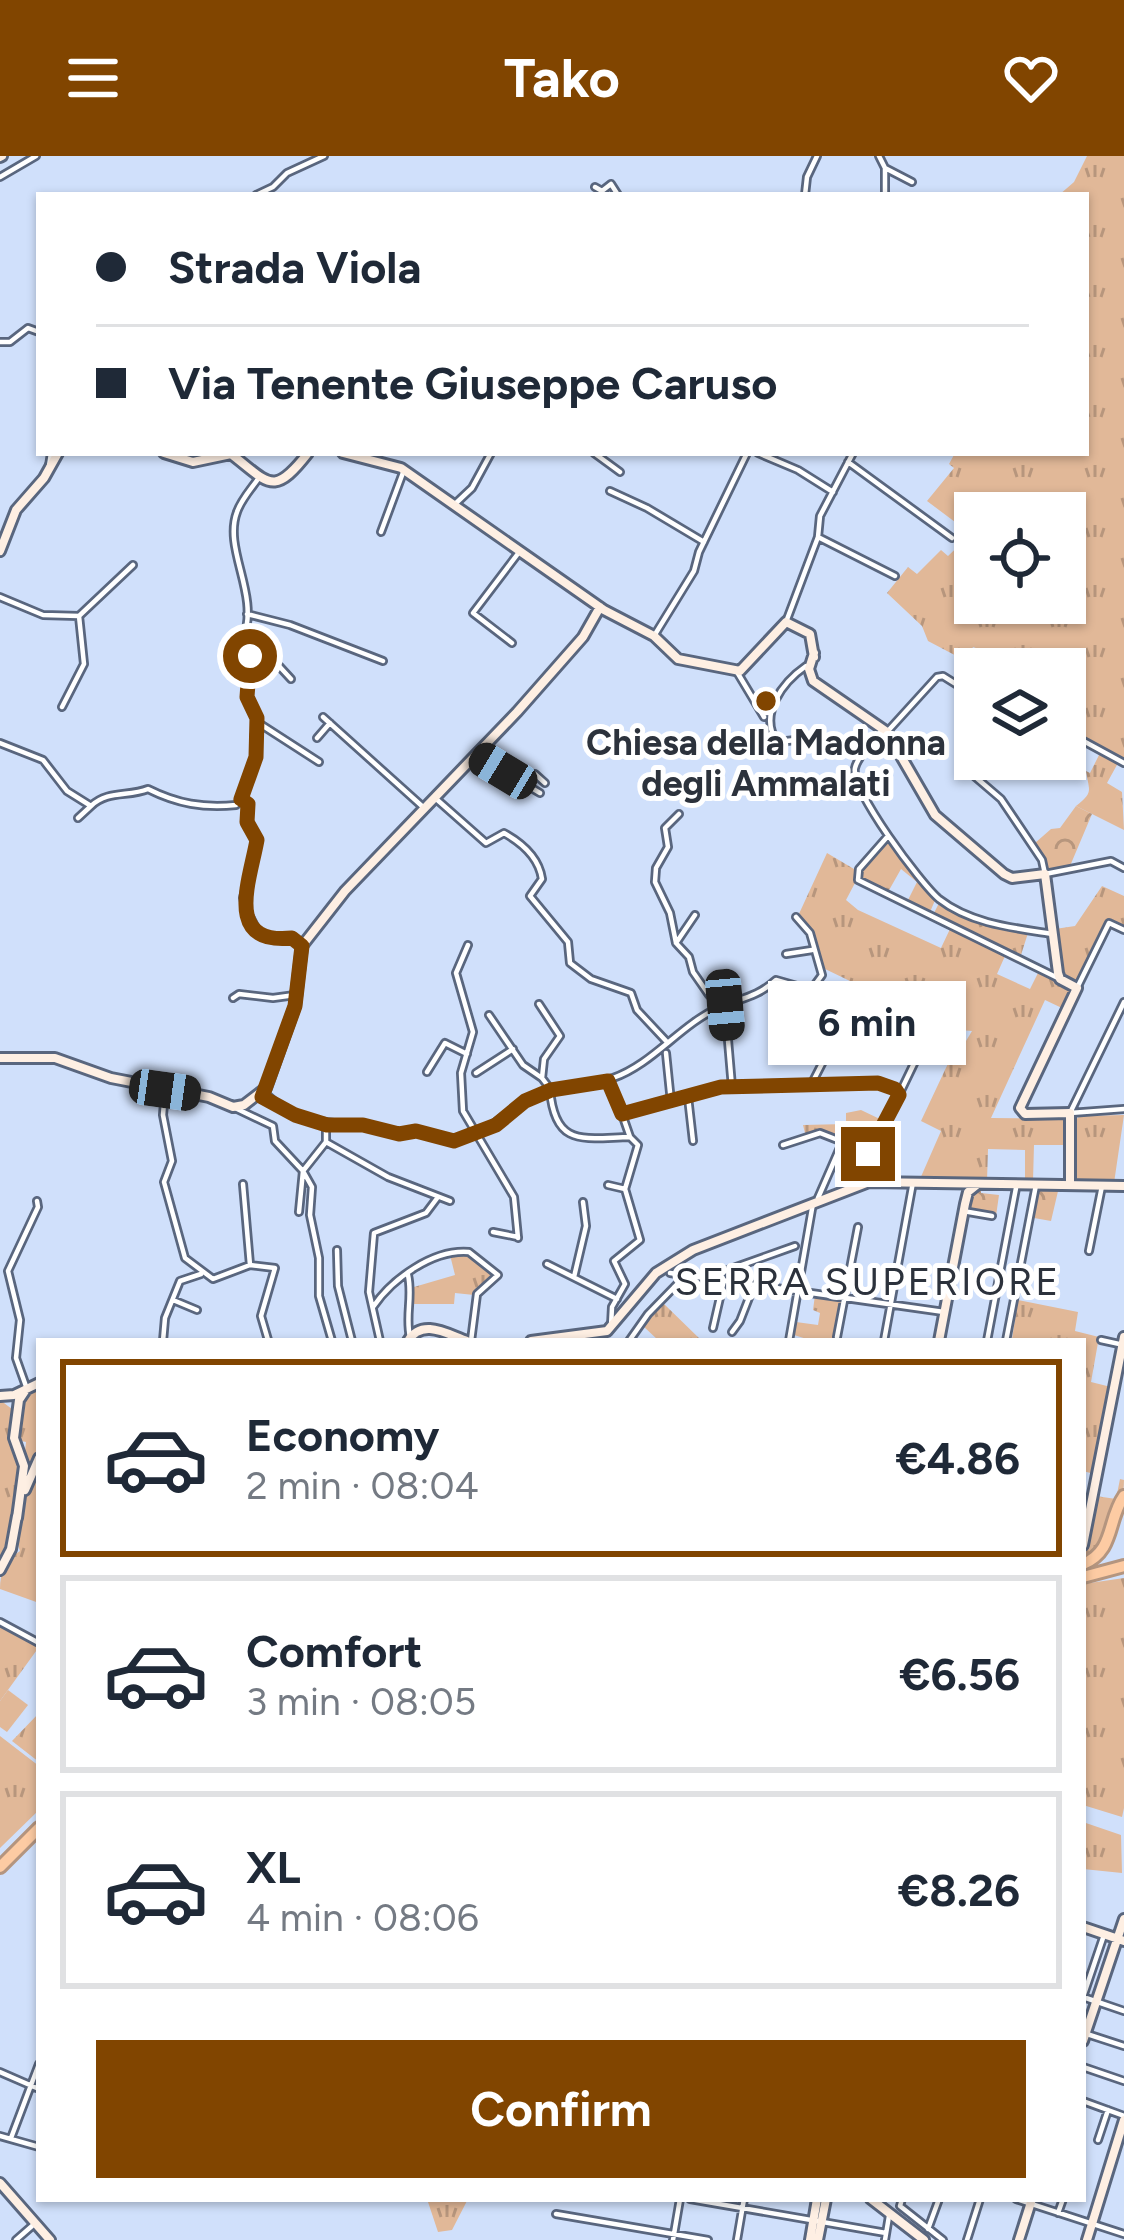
<!DOCTYPE html>
<html lang="en">
<head>
<meta charset="utf-8">
<style>
  body { margin:0; font-family:Figtree,sans-serif; background:#f6f6f7; color:#1f2937; height:100vh; display:flex; flex-direction:column; font-size:45px; white-space:nowrap }
  * { box-sizing:border-box; margin:0 }
  p { font-size:39px; color:#747a83 }
  .icon { flex:none; width:66px; height:66px; fill:none; stroke:currentColor; stroke-width:2; stroke-linecap:round; stroke-linejoin:round }
  .map { position:relative; flex:1; overflow:hidden }
  .details { position:absolute; left:36px; top:1182px; width:1050px; height:864px; display:flex; flex-direction:column; background:#fff; border-radius:0px; box-shadow:0 3px 9px #0004 }
  .details>* { flex:none }
  .banner { position:absolute; left:36px; top:36px; width:1053px; height:264px; border-radius:0px; box-shadow:0 3px 9px #0004; display:grid; align-content:center; height:264px; padding:0 60px; background:#fff }
  .fabs { position:absolute; left:954px; top:336px; display:grid; gap:24px }
  .fabs a { display:grid; place-items:center; width:132px; height:132px; border-radius:0px; background:#fff; box-shadow:0 3px 9px #0004; font-size:60px }
  .end { position:absolute; width:54px; height:54px; margin:-27px; border:15px solid #814500; background:#fff; box-shadow:0 0 0 6px #fff }
  .from { border-radius:50% }
  .bubble { position:absolute; height:84px; border-radius:0px; background:#fff; box-shadow:0 3px 9px #0004; font-size:39px; font-weight:700; line-height:84px; text-align:center }
  .car { position:absolute; width:36px; height:72px; margin:-36px -18px; border-radius:15px; box-shadow:0 0 9px 3px #0007; background:linear-gradient(#222 24%,#8ab4d8 0 40%,#222 0 76%,#8ab4d8 0 86%,#222 0) }
  .banner b { display:flex; align-items:center; gap:42px; height:114px; font-size:45px }
  .banner b+b { border-top:3px solid #e0e1e3 }
  .banner i { width:30px; height:30px; background:#1f2937 }
  ul { padding:21px 0 0; list-style:none }
  li { display:flex; align-items:center; gap:36px; height:198px; margin:0 24px 18px; padding:0 36px; border:6px solid #e0e1e3; border-radius:0px }
  li div { flex:1 }
  li b { display:block; font-size:45px }
  li em { font-style:normal; font-weight:700 }
  li.active { border-color:#814500 }
  li>.icon { width:108px; height:108px; stroke-width:1.5 }
  .action { display:flex; gap:24px; margin-top:auto; padding:24px 60px }
  .action a { flex:1; height:138px; border-radius:0px; background:#814500; color:#fff; font-size:48px; font-weight:700; line-height:138px; text-align:center }
  header { display:flex; justify-content:space-between; align-items:center; height:156px; padding:0 60px; background:#814500; color:#fff; font-size:54px; font-weight:700 }
  .map>svg:first-child { display:block }
  .grass { fill:url(#grass-tufts); fill-rule:evenodd }
  .forest { fill:url(#forest-crowns) }
  .garden { fill:#e1b898 }
  .lines { fill:none; stroke-linecap:round; stroke-linejoin:round }
  .street-casing { stroke:#59667e; stroke-width:10 }
  .secondary-casing { stroke:#59667e; stroke-width:14 }
  .highway-casing { stroke:#b4957f; stroke-width:16 }
  .street { stroke:#fff; stroke-width:4.5 }
  .secondary { stroke:#feefe3; stroke-width:8 }
  .highway { stroke:#fdcba3; stroke-width:10 }
  .route { stroke:#814500; stroke-width:15 }
  .poi-dot { fill:#814500; stroke:#fff; stroke-width:4.5 }
  .labels { text-anchor:middle; stroke-width:10; stroke-linejoin:round; paint-order:stroke }
  .poi-label { font-size:36px; font-weight:bold; fill:#2c323c; stroke:#fff }
  .neighbourhood-label { font-size:39px; letter-spacing:3px; fill:#2c323c; stroke:#fff }
</style>
</head>
<body>
<header><svg class="icon" aria-label="menu" viewBox="0 0 24 24"><path d="M4 6h16M4 12h16M4 18h16"/></svg>Tako<svg class="icon" aria-label="heart" viewBox="0 0 24 24"><path d="M12 20l-8-8c-3-5 5-10 8-4 3-6 11-1 8 4z"/></svg></header>
<div class="map">
<svg width="1124" height="2084" viewBox="0 0 1124 2084">
  <defs>
    <pattern id="grass-tufts" width="24" height="20" patternUnits="userSpaceOnUse" patternTransform="scale(3)"><rect width="24" height="20" fill="#e1b898"/><path d="M3 7l-1-3M5 7V3M7 7l1-3M15 17l-1-3M17 17v-4M19 17l1-3" fill="none" stroke="#b7967d"/></pattern>
    <pattern id="forest-crowns" width="20" height="18" patternUnits="userSpaceOnUse" patternTransform="scale(3)"><rect width="20" height="18" fill="#e1b898"/><path d="M2 6a3 3 0 1 1 6 0M12 15a3 3 0 1 1 6 0" fill="none" stroke="#b7967d"/></pattern>
  </defs>
  <rect width="100%" height="100%" fill="#d0e0fb"/>
  <path class="grass" d="M1087 0H1124V603L1068 573 1078 556 1065 549V513H980L987 496 973 491 966 505 928 485 922 470 887 437 908 411 917 418 941 394 948 400 971 378 927 345 954 312 949 308 955 297H1086V39H1059L1074 26ZM975 357H1065V447H975Z
    M1100 597 1118 607 1107 627 1122 636 1124 674 1076 650C1094 636 1089 635 1086 615L1090 617Z
    M888 684 936 742 930 756 907 746 917 726 901 713 888 736 860 720 864 709Z
    M827 697 854 713 859 727H855L846 744 858 754 941 792 950 773 1005 800 997 818 1030 833 1038 817 1073 833 1064 853 1045 844 991 962 1066 963 1067 989H1034L1033 1025 1025 1022V994L988 993 987 1025 920 1023 941 975 921 965 960 882 966 885 972 875 960 874V866L950 873 892 845 878 872 866 866 879 839 823 812 813 777 798 760Z
    M1102 730 1124 740V771L1107 763 1076 828 1062 817 1055 773 1075 770Z
    M940 745 973 761 1028 777 1020 802 933 759Z
    M861 954 884 965 869 995 824 976 806 981 803 969 846 968V957Z
    M1124 959 1114 1027H1074V965L1080 960Z
    M843 990 868 1003 856 1028 834 1037 847 1010 836 1004Z
    M468 1098 496 1119 474 1139 455 1137 454 1148H414V1131L455 1119 450 1099Z
    M815 1139 842 1142 834 1184 838 1185H813L794 1179 796 1166 818 1169 820 1157 813 1154Z
    M1018 1144 1078 1156 1075 1175 1099 1181 1091 1226 1111 1231 1094 1318 1083 1315V1185L1012 1183Z
    M662 1146 702 1185H659L642 1169Z
    M39 1229V1297L29 1310 20 1296 25 1295 26 1286 16 1284 22 1240Z
    M0 1244 12 1253 10 1281 22 1309 7 1396H3L6 1400 0 1410Z
    M39 1307V1447L0 1433C0 1416 6 1403 20 1395 10 1371 27 1330 39 1307Z
    M1120 1323 1124 1324C1124 1355 1106 1386 1083 1406L1096 1340 1116 1343Z
    M1124 1422V1652L1122 1661 1083 1649V1428Z
    M0 1469 39 1491 0 1545Z
    M39 1557V1606L12 1585Z
    M0 1580 39 1610V1654L0 1692Z
    M1083 1666 1121 1679 1122 1717 1083 1713Z
    M427 2043H468L452 2074 438 2076Z"/>
  <path class="forest" d="M1076 650 1092 658 1070 710 1049 714 1035 687 1051 673 1060 672Z
    M981 1030V1037L999 1039 996 1060 967 1054 970 1040Z
    M1040 1031H1059L1051 1065 1034 1062Z"/>
  <path class="garden" d="M8 1534 28 1549 7 1576 0 1571V1545Z"/>
  <g class="lines">
    <defs>
      <path id="street" d="M879 0 885 12V39
        M885 12 912 26
        M0 21 36 0
        M595 31 602 35 611 28 618 39
        M256 39 273 31 287 17 324 0
        M805 39 807 21 817 0
        M0 186H10L28 172 39 176
        M594 297 620 316
        M758 297 798 314 833 336
        M848 306 952 382
        M49 310 51 297
        M258 323C251 333 241 344 237 356 223 393 259 437 244 480L251 491 247 545 257 566 254 582 256 600 241 643 248 648 247 666 257 684 243 742 245 751 259 778 274 784 292 782 300 788
        M610 335 647 352 704 386
        M454 349 472 332 491 297
        M381 376 404 314
        M818 381 895 420
        M0 441 43 459 79 460
        M247 458 290 469 383 505
        M786 466 818 381 820 360 853 297
        M654 480 694 415 699 396 747 297
        M512 487 473 457 520 395
        M250 500 279 510 291 523
        M737 516 764 561
        M62 551 84 508 79 460 133 409
        M975 557 964 598 966 613 1001 643 1042 704 1045 718 1111 705 1124 712
        M323 561 423 651
        M257 566 319 606
        M882 574C874 585 858 599 855 612 850 633 921 728 939 743 971 768 1014 772 1053 778
        M1065 575 1124 607
        M887 576 937 521 943 520 975 540
        M317 582 330 567
        M805 583 777 586C758 558 783 526 806 510
        M0 587 43 604 67 635 91 650C108 634 128 641 148 633 178 648 203 652 236 649L241 643
        M476 599 540 637
        M781 599 784 586
        M527 629 535 618 545 627
        M434 641 486 687 504 677C522 687 539 702 542 723L530 740 568 786 570 807 591 823 631 837 637 854 667 886
        M679 658 665 672 668 691 656 712 655 726 670 757 676 787 689 801 693 816 709 839 725 849 732 931
        M78 662 91 650
        M888 680 859 713 858 724 1060 823
        M796 761 810 777 822 819 811 834
        M676 787 695 759
        M468 789 456 817 473 876 461 917 463 955 514 1041 518 1082
        M786 798 812 794
        M1077 832 1109 767 1124 774
        M233 842 239 838 273 842 295 839
        M1124 846 1070 957 1124 953
        M539 848 560 880 544 903 542 922
        M489 859 523 909 542 922 551 934
        M666 897 671 946
        M427 916 445 887 467 898
        M476 917 513 893
        M608 925 622 958
        M811 929 828 896
        M550 934C555 992 584 982 630 981
        M165 935 163 959 172 1005 164 1026 185 1102 213 1123 250 1109 275 1112 261 1160 268 1184
        M266 938C292 964 323 967 358 969 370 970 381 976 393 977 402 978 411 975 420 976 432 977 443 986 456 984 484 980 503 959 526 944 553 927 585 932 613 922 653 908 681 868 720 851 742 842 757 841 776 824L811 834 856 864 921 894
        M688 941 693 985
        M233 951 273 970 275 985 303 1015 299 1056
        M326 971V986L303 1015 312 1031 310 1059 319 1102V1140L332 1185
        M326 986 388 1021 450 1045
        M783 989 820 977 871 997 934 866
        M243 1028 250 1109
        M608 1029 625 1033
        M818 1042 842 987
        M963 1055 992 1060
        M493 1076 518 1081
        M337 1094 338 1130 352 1185
        M1089 1095 1102 1030
        M547 1108 617 1143
        M670 1117 944 1156
        M408 1119C413 1141 405 1160 410 1181
        M574 1121 586 1070 583 1046
        M708 1121 795 1090
        M173 1144 197 1154
        M373 1151C392 1123 433 1093 469 1096L498 1119 477 1138 471 1185
        M611 1170 612 1151 625 1128 614 1105 640 1084 625 1033 638 989 630 981 622 958 721 931 878 927 894 933 899 939
        M713 1172 724 1124
        M732 1176 740 1165 754 1129
        M837 1181 858 1071
        M1101 1184 1124 1189
        M163 1185 165 1162 180 1125 201 1118
        M380 1185 369 1136 374 1077 426 1057 438 1041
        M629 1185 648 1158 686 1119
        M789 1185 813 1047
        M884 1185 913 1026
        M987 1185 1016 1032
        M1006 1185 1036 1029
        M27 1233 16 1202 20 1164 8 1115 38 1051 37 1045
        M0 1466 39 1487
        M1104 1779 1083 1841 1124 1855
        M1084 1877 1124 1890
        M1083 1911 1124 1925
        M0 1916 39 1933
        M1083 1945 1124 1960
        M0 1980 39 1991
        M11 1982 39 1908
        M1098 1984 1108 1954
        M690 2043 886 2077
        M902 2043 900 2050 943 2084
        M1016 2043 1124 2078
        M1058 2057 1063 2043
        M556 2058 708 2084
        M928 2073 939 2043
        M16 2084 32 2070
        M673 2084 680 2043
        M737 2084 744 2043
        M885 2084 889 2060
        M967 2084 980 2043"/>
      <path id="secondary" d="M0 1 2 0
        M164 297 193 306 231 298C269 327 273 342 308 297
        M343 297 401 312 604 454 654 480 678 503 740 515 786 466 810 478 814 501
        M0 395 16 354 44 322 58 297
        M814 497 809 513 813 525 887 576 935 659 1004 718 1012 722 1045 718 1058 817 1060 823 1077 832 1020 952 1025 958 1070 957V1029
        M0 902H55L111 922 209 941 233 951 244 949 266 932 295 850 302 790 345 735 517 556 583 481 600 451
        M408 1185C422 1162 447 1178 467 1185
        M531 1185 607 1175 656 1117 693 1094 869 1026 1124 1030
        M939 1185 965 1048 968 1036 978 1028
        M0 1240 14 1239 39 1227
        M25 1334 39 1302
        M17 1362 24 1310 14 1282 19 1244 25 1235
        M1083 1389 1124 1181
        M0 1414 11 1393 17 1360
        M1083 1771 1124 1785
        M1083 1885 1124 1763
        M0 2027 50 2084
        M871 2043 924 2084
        M810 2084 817 2043
        M818 2084 826 2043
        M1019 2084 1032 2043
        M1087 2084 1124 1964"/>
      <path id="highway" d="M1083 1408C1115 1395 1107 1364 1124 1340
        M1083 1421 1124 1410
        M0 1711 39 1672"/>
    </defs>
    <use href="#street" class="street-casing"/>
    <use href="#secondary" class="secondary-casing"/>
    <use href="#highway" class="highway-casing"/>
    <use href="#street" class="street"/>
    <use href="#secondary" class="secondary"/>
    <use href="#highway" class="highway"/>
  </g>
  <g class="lines">
    <path class="route" d="M250 500 247 541 257 562 256 601 241 643 248 648 247 666 257 684C250 724 223 789 292 782L302 790 295 850 262 941 295 959 327 969H363L399 978 416 975 454 985 496 969 525 945 551 934 608 925 622 958 721 931 878 927 895 933 899 939 868 998"/>
  </g>
  <circle class="poi-dot" cx="766" cy="545" r="12"/>
  <g class="labels">
    <g class="poi-label">
      <text x="766" y="599">Chiesa della Madonna<tspan x="766" dy="41">degli Ammalati</tspan></text>
    </g>
    <g class="neighbourhood-label">
      <text x="868" y="1139">SERRA SUPERIORE</text>
    </g>
  </g>
</svg>
<div class="fabs">
<a><svg class="icon" aria-label="locate" viewBox="0 0 24 24"><circle cx="12" cy="12" r="6"/><path d="M12 2v4M12 18v4M2 12h4M18 12h4"/></svg></a>
<a><svg class="icon" aria-label="layers" viewBox="0 0 24 24"><path d="M12 4l9 5-9 5-9-5zM3 14l9 5 9-5"/></svg></a>
</div>
<i class="end from" style="left:250px;top:500px"></i>
<i class="end" style="left:868px;top:998px"></i>
<div class="bubble" style="left:768px;top:825px;width:198px">6 min</div>
<i class="car" style="left:503px;top:615px;rotate:301deg"></i>
<i class="car" style="left:725px;top:849px;rotate:175deg"></i>
<i class="car" style="left:165px;top:934px;rotate:98deg"></i>
<div class="banner">
<b><i class="from"></i>Strada Viola</b>
<b><i></i>Via Tenente Giuseppe Caruso</b>
</div>
<section class="details">
<ul>
<li class="active"><svg class="icon" aria-label="car" viewBox="0 0 24 24"><path d="M5 17H2v-5l4-1 3-4h7l3 4 3 1v5h-3M9 17h6M6 11h13"/><circle cx="7" cy="17" r="2"/><circle cx="17" cy="17" r="2"/></svg><div><b>Economy</b><p>2 min · 08:04</p></div><em>€4.86</em></li>
<li><svg class="icon" aria-label="car" viewBox="0 0 24 24"><path d="M5 17H2v-5l4-1 3-4h7l3 4 3 1v5h-3M9 17h6M6 11h13"/><circle cx="7" cy="17" r="2"/><circle cx="17" cy="17" r="2"/></svg><div><b>Comfort</b><p>3 min · 08:05</p></div><em>€6.56</em></li>
<li><svg class="icon" aria-label="car" viewBox="0 0 24 24"><path d="M5 17H2v-5l4-1 3-4h7l3 4 3 1v5h-3M9 17h6M6 11h13"/><circle cx="7" cy="17" r="2"/><circle cx="17" cy="17" r="2"/></svg><div><b>XL</b><p>4 min · 08:06</p></div><em>€8.26</em></li>
</ul>
<div class="action"><a>Confirm</a></div>
</section>
</div>
</body>
</html>
